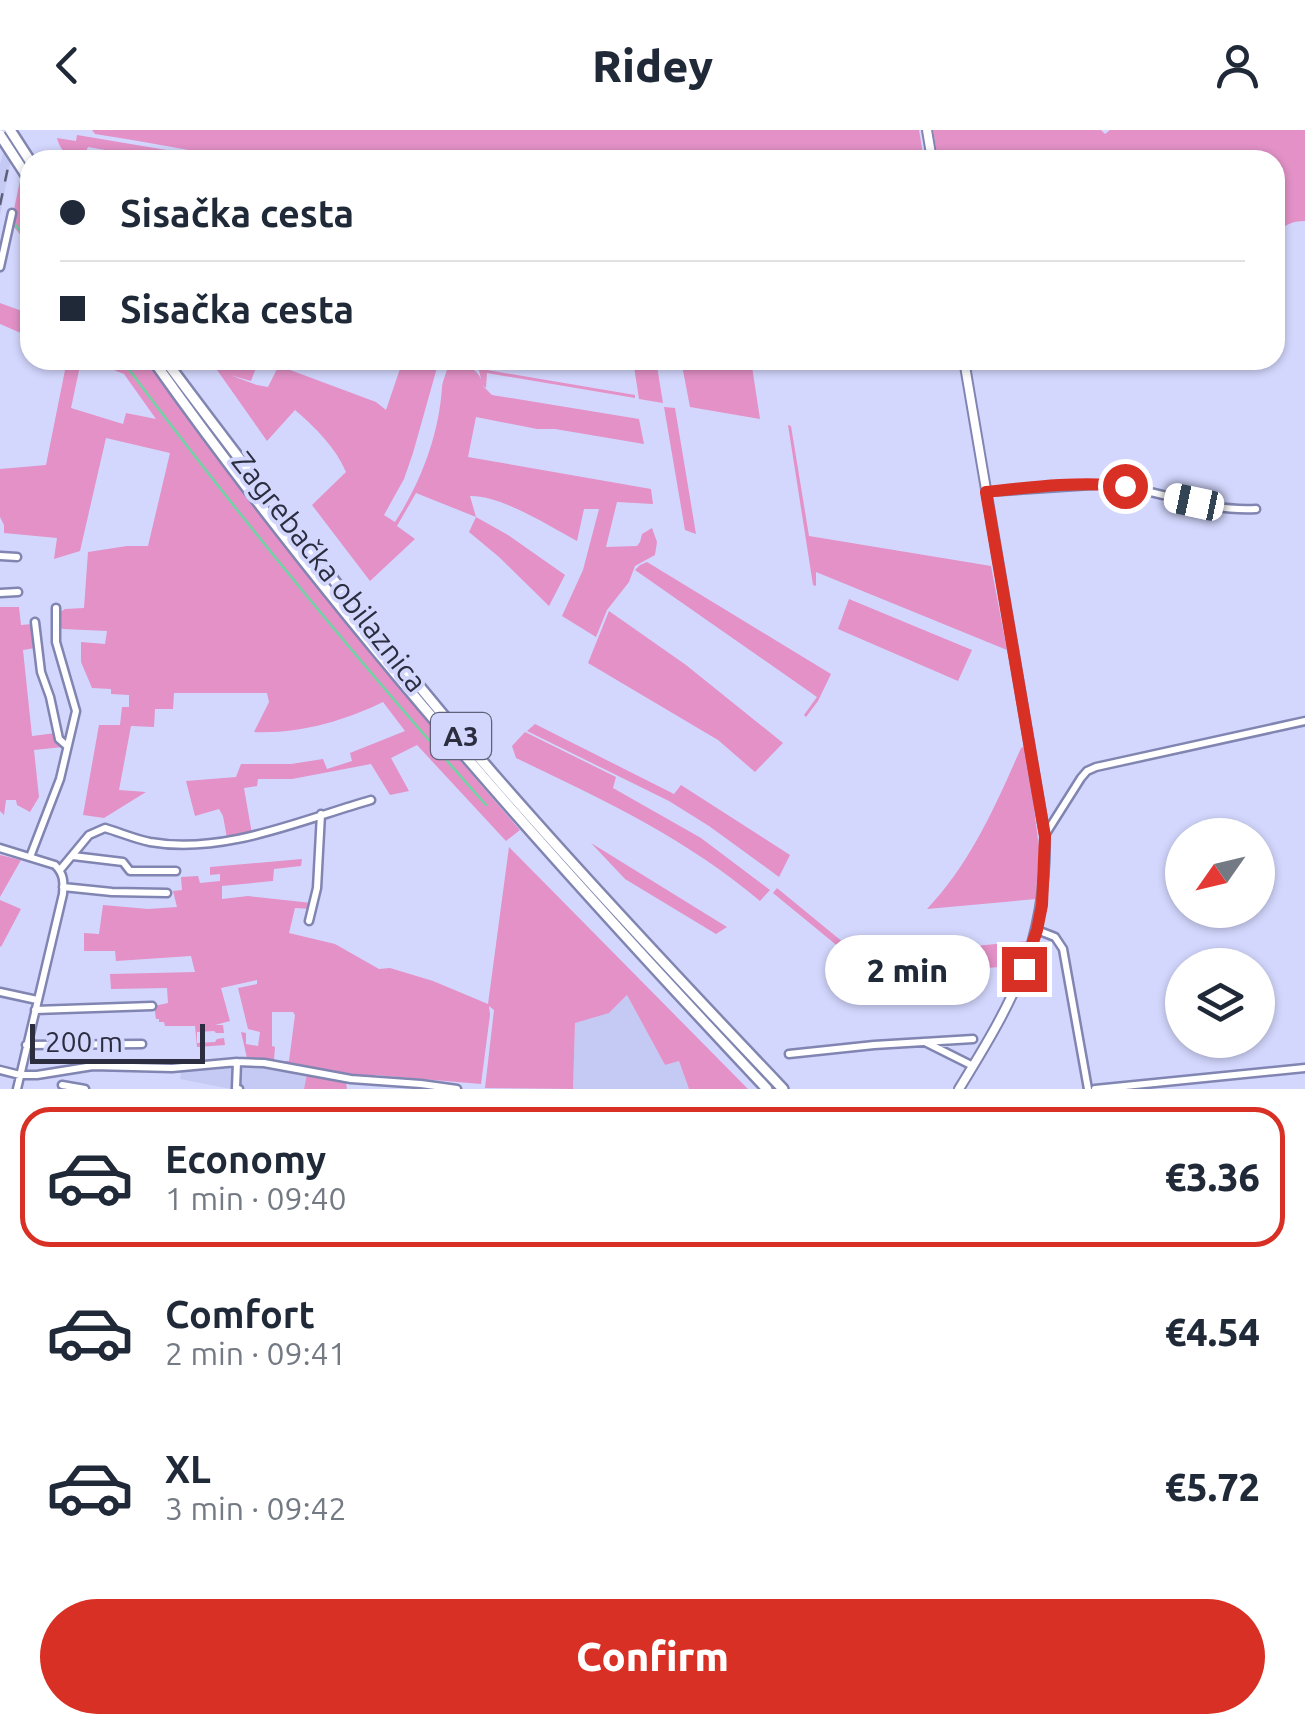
<!DOCTYPE html>
<html lang="en">
<head>
<meta charset="utf-8">
<style>
  body { margin:0; font-family:Ubuntu,sans-serif; background:#f2f2f3; color:#1f2937; height:100vh; display:flex; flex-direction:column; font-size:38px; white-space:nowrap }
  * { box-sizing:border-box; margin:0 }
  p { font-size:32px; color:#747a83 }
  .icon { flex:none; width:55px; height:55px; fill:none; stroke:currentColor; stroke-width:2; stroke-linecap:round; stroke-linejoin:round }
  .map { position:relative; height:959px; overflow:hidden }
  .drawer { display:flex; flex-direction:column; background:#fff; flex:1 }
  .drawer>* { flex:none }
  .guide { position:absolute; left:20px; top:20px; width:1265px; height:220px; border-radius:30px; box-shadow:0 2px 8px #0004; display:grid; align-content:center; height:220px; padding:0 40px; background:#fff }
  .needle { width:65px; rotate:236deg }
  .buttons { position:absolute; left:1165px; top:688px; display:grid; gap:20px }
  .buttons a { display:grid; place-items:center; width:110px; height:110px; border-radius:50%; background:#fff; box-shadow:0 2px 8px #0004; font-size:50px }
  .scale { position:absolute; left:30px; bottom:25px; width:175px; box-sizing:border-box; padding-left:10px; border:5px solid #2c2e40; border-top:0; font-size:28px; line-height:35px; white-space:nowrap; color:#2c2e40; -webkit-text-stroke:8px #d3d7fd; paint-order:stroke }
  .end { position:absolute; width:45px; height:45px; margin:-22px; border:12px solid #d93025; background:#fff; box-shadow:0 0 0 5px #fff }
  .from { border-radius:50% }
  .bubble { position:absolute; height:70px; border-radius:35px; background:#fff; box-shadow:0 2px 8px #0004; font-size:32px; font-weight:800; line-height:70px; text-align:center }
  .car { position:absolute; width:30px; height:60px; margin:-30px -15px; border-radius:12px; box-shadow:0 0 8px 2px #0007; background:linear-gradient(#fff 24%,#345 0 40%,#fff 0 76%,#345 0 86%,#fff 0) }
  .guide b { display:flex; align-items:center; gap:35px; height:95px; font-size:38px }
  .guide b+b { border-top:2px solid #e0e1e3 }
  .guide i { width:25px; height:25px; background:#1f2937 }
  ul { padding:18px 0 0; list-style:none }
  li { display:flex; align-items:center; gap:30px; height:140px; margin:0 20px 15px; padding:0 20px; border:5px solid transparent; border-radius:30px }
  li div { flex:1 }
  li b { display:block; font-size:38px }
  li em { font-style:normal; font-weight:800 }
  li.on { border-color:#d93025 }
  li>.icon { width:90px; height:90px; stroke-width:1.5 }
  .cta { display:flex; gap:20px; margin-top:auto; padding:20px 40px }
  .cta a { flex:1; height:115px; border-radius:60px; background:#d93025; color:#fff; font-size:40px; font-weight:800; line-height:115px; text-align:center }
  header { display:flex; justify-content:space-between; align-items:center; height:130px; padding:0 40px; background:#fff; font-size:45px; font-weight:800 }
  .map>svg:first-child { display:block }
  .built { fill:#c5caf4 }
  .green { fill:#e391c7 }
  .lines { fill:none; stroke-linecap:round; stroke-linejoin:round }
  .stream { stroke:#6fd4a3; stroke-width:2.5 }
  .minor-casing { stroke:#8185b1; stroke-width:11 }
  .major-casing { stroke:#8185b1; stroke-width:12 }
  .highway-casing { stroke:#8185b1; stroke-width:14 }
  .minor { stroke:#fff; stroke-width:6 }
  .major { stroke:#fff; stroke-width:8 }
  .highway { stroke:#fff; stroke-width:9 }
  .rail { stroke:#5e6078; stroke-width:2.5; stroke-dasharray:12 12; stroke-linecap:butt }
  .highway-bridge-casing { stroke:#8185b1; stroke-width:14; stroke-linecap:butt }
  .highway-bridge { stroke:#fff; stroke-width:9 }
  .route { stroke:#d93025; stroke-width:12 }
  .labels { text-anchor:middle; stroke-width:8; stroke-linejoin:round; paint-order:stroke }
  .shield { fill:#d3d7fd; stroke:#5e6179; stroke-width:2.5 }
  .shield-label { font-size:28px; font-weight:bold; fill:#2c2e40 }
  .street-label { font-size:30px; fill:#2c2e40; stroke:#d3d7fd }
</style>
</head>
<body>
<header><svg class="icon" aria-label="back" viewBox="0 0 24 24"><path d="M15 5l-7 7 7 7"/></svg>Ridey<svg class="icon" aria-label="person" viewBox="0 0 24 24"><circle cx="12" cy="8" r="4"/><path d="M4 21q1-7 8-7t8 7"/></svg></header>
<div class="map">
<svg width="1305" height="959" viewBox="0 0 1305 959">
  <rect width="100%" height="100%" fill="#d3d7fd"/>
  <path class="built" d="M10 0H17L0 85V34Z
    M627 865 665 935 679 931 689 959H573L575 892 609 883Z
    M246 934 307 943 304 959H231L180 949 181 942Z"/>
  <path class="green" d="M92 0H919L924 30H231V27C186 20 141 11 95 4Z
    M933 0H1101L1105 4 1110 0H1305V91C1291 91 1285 95 1275 104V30H938Z
    M77 5 226 30H163L88 17 82 30C69 30 60 20 57 8L76 11Z
    M20 51 30 65V112L22 107 11 93Z
    M0 173 30 184V207L0 194Z
    M67 230 81 231 71 278 123 294 126 283 156 289 124 244 88 230H147C263 393 388 549 520 700L506 711 417 615 391 628 409 661 390 665 371 634 292 649H258L257 656 244 658 252 704 227 708 223 686 219 679 195 686 186 651 236 647 241 634H291L323 629 327 639 352 631 350 623 405 601 383 572C344 591 299 604 254 602L269 572 267 563H174L173 579H155L154 597 131 596 119 660 146 662 104 688 83 685 99 595H120L122 577H129V565L111 564V559L92 558 81 532V512L105 514 107 501 63 499 60 497 58 490 60 482 65 479 84 478 88 422 127 416H148L170 323 106 308 80 421 54 429 57 408 4 403V395L0 387V339L46 335Z
    M210 230H259L251 251 230 245 257 255 268 257 277 239 282 237 376 272 386 280 403 230 438 234 413 323 404 349 384 385 395 392C421 352 439 305 442 257 443 249 447 243 448 234 462 233 476 237 481 249L479 240 461 230H490L487 240 635 265V268L487 243 486 258 482 255 492 265 639 289 644 314 555 299H537L476 287 468 327 651 359 653 374 617 372 606 417 637 416 640 412 642 404 652 398 657 412 655 425 635 436 629 452 607 480 596 507 562 486 583 440 599 379H584L577 411C549 396 501 365 470 366L476 387 508 405 565 445 549 476 499 427 469 402 476 387 416 363 397 396 415 409 370 451 312 375 346 342C336 318 315 297 295 280L267 311Z
    M633 230H656L663 273 639 269Z
    M681 230H751L760 289 690 277Z
    M664 277 675 278 696 404 685 400Z
    M788 295 791 296 809 406 991 436 1007 520 816 442V456L813 455Z
    M647 432 831 544 818 571 806 587 804 585 817 567 635 440 640 435Z
    M849 469 972 520 958 551 838 499Z
    M0 477H19L21 495 33 494 35 518 23 520 32 606 56 603 58 611 63 617 34 620 39 667 30 682 17 675 16 670H6L4 685 0 681Z
    M609 481 686 535 783 613 755 642 718 610 588 533Z
    M535 594 674 664 681 655 790 725 779 747 709 696 669 671 527 601Z
    M525 602 616 647 613 658 701 708 770 760 760 771C687 709 602 669 516 628L512 616Z
    M1026 616 1039 717 1036 769 927 779C970 734 996 675 1021 618Z
    M591 713 727 797 716 804 625 749Z
    M509 717 748 959H689L679 931 665 935 627 865 609 883 575 893 573 959 485 958 494 880 489 876 490 885 481 954 375 945 373 947 363 946 279 931H289L295 885 293 882H272V916L275 917 274 930 247 928 241 902 246 903V914L258 916 260 902 248 899 238 858 257 854V850L221 858 230 891 215 895H223L224 903H216L214 901 197 902V913L215 912 217 909 224 908 225 915 197 917 195 896H165L164 892H159V889H156L154 876 168 873 167 858 111 859 110 844 195 842 191 826 116 831 115 821H84V803L99 804 103 775 148 779 177 777 173 761 182 760 181 747 198 746 200 753 220 751V744L210 745V737L302 729 301 736 274 739 273 751 222 756V769L248 766 312 773 311 779 295 778 289 803 335 814 379 839 390 838 433 851 488 874Z
    M0 725 21 730 0 767Z
    M777 758 872 836 868 841 773 763Z
    M0 770 21 779 1 817 0 816Z
    M1028 811 1007 857 1004 855 1010 836 864 849 887 824Z
    M307 944 346 952 347 959H304Z"/>
  <g class="lines">
    <path class="stream" d="M14 93 24 106 30 103
      M122 230C236 384 359 532 486 675"/>
    <defs>
      <path id="minor" d="M0 137 12 83
        M986 362 1106 354C1157 359 1205 382 1256 379
        M0 426 17 427
        M0 463 18 462
        M35 492 41 542 50 567 59 609 67 616
        M1045 705 1081 648 1087 641 1096 637 1305 591
        M0 718 55 735C64 744 64 752 63 764L17 959
        M73 726 123 732 130 741H176
        M30 727 60 649 76 581 56 512V478
        M60 740 89 705 105 698C119 702 135 709 150 712 224 725 301 690 371 670
        M63 757 112 762 167 763
        M309 791 317 758 321 684
        M1037 800 1055 807 1063 819 1088 959
        M0 862 37 870
        M35 880 152 876
        M925 912 973 936
        M26 915 142 914
        M789 924 874 915 973 909
        M237 932 236 958 239 959
        M0 940 20 945H37L93 936 172 938 237 932 264 933 351 949 421 954 457 959
        M62 955 85 959
        M1095 959 1305 938"/>
      <path id="major" d="M927 0 932 30
        M959 959C1013 871 1047 813 1045 706L964 230"/>
      <path id="highway" d="M153 230C337 490 549 727 767 959
        M165 230C271 372 379 512 495 646 588 753 685 856 783 959"/>
    </defs>
    <use href="#minor" class="minor-casing"/>
    <use href="#major" class="major-casing"/>
    <use href="#highway" class="highway-casing"/>
    <use href="#minor" class="minor"/>
    <use href="#major" class="major"/>
    <use href="#highway" class="highway"/>
    <path class="rail" d="M0 75 16 0"/>
    <defs>
      <path id="highway-bridge" d="M10 0 30 31
        M0 5 30 51"/>
    </defs>
    <use href="#highway-bridge" class="highway-bridge-casing"/>
    <use href="#highway-bridge" class="highway-bridge"/>
  </g>
  <g class="lines">
    <path class="route" d="M1024 839 1037 800 1042 775 1045 706 986 362C1031 357 1079 351 1125 356"/>
  </g>
  <g class="labels">
    <rect class="shield" x="431" y="583" width="60" height="46" rx="8"/>
    <g class="shield-label">
      <text x="461" y="616">A3</text>
    </g>
    <g class="street-label">
      <text transform="translate(329 442) rotate(52)" y="10">Zagrebačka obilaznica</text>
    </g>
  </g>
</svg>
<div class="buttons">
<a><svg class="needle" viewBox="-14 -14 28 28"><path d="M0-13l5 13h-10z" fill="#e53935"/><path d="M0 13l5-13h-10z" fill="#747a83"/></svg></a>
<a><svg class="icon" aria-label="layers" viewBox="0 0 24 24"><path d="M12 4l9 5-9 5-9-5zM3 14l9 5 9-5"/></svg></a>
</div>
<div class="scale">200 m</div>
<i class="end from" style="left:1125px;top:356px"></i>
<i class="end" style="left:1024px;top:839px"></i>
<div class="bubble" style="left:825px;top:805px;width:165px">2 min</div>
<i class="car" style="left:1194px;top:372px;rotate:282deg"></i>
<div class="guide">
<b><i class="from"></i>Sisačka cesta</b>
<b><i></i>Sisačka cesta</b>
</div>
</div>
<section class="drawer">
<ul>
<li class="on"><svg class="icon" aria-label="car" viewBox="0 0 24 24"><path d="M5 17H2v-5l4-1 3-4h7l3 4 3 1v5h-3M9 17h6M6 11h13"/><circle cx="7" cy="17" r="2"/><circle cx="17" cy="17" r="2"/></svg><div><b>Economy</b><p>1 min · 09:40</p></div><em>€3.36</em></li>
<li><svg class="icon" aria-label="car" viewBox="0 0 24 24"><path d="M5 17H2v-5l4-1 3-4h7l3 4 3 1v5h-3M9 17h6M6 11h13"/><circle cx="7" cy="17" r="2"/><circle cx="17" cy="17" r="2"/></svg><div><b>Comfort</b><p>2 min · 09:41</p></div><em>€4.54</em></li>
<li><svg class="icon" aria-label="car" viewBox="0 0 24 24"><path d="M5 17H2v-5l4-1 3-4h7l3 4 3 1v5h-3M9 17h6M6 11h13"/><circle cx="7" cy="17" r="2"/><circle cx="17" cy="17" r="2"/></svg><div><b>XL</b><p>3 min · 09:42</p></div><em>€5.72</em></li>
</ul>
<div class="cta"><a>Confirm</a></div>
</section>
</body>
</html>
